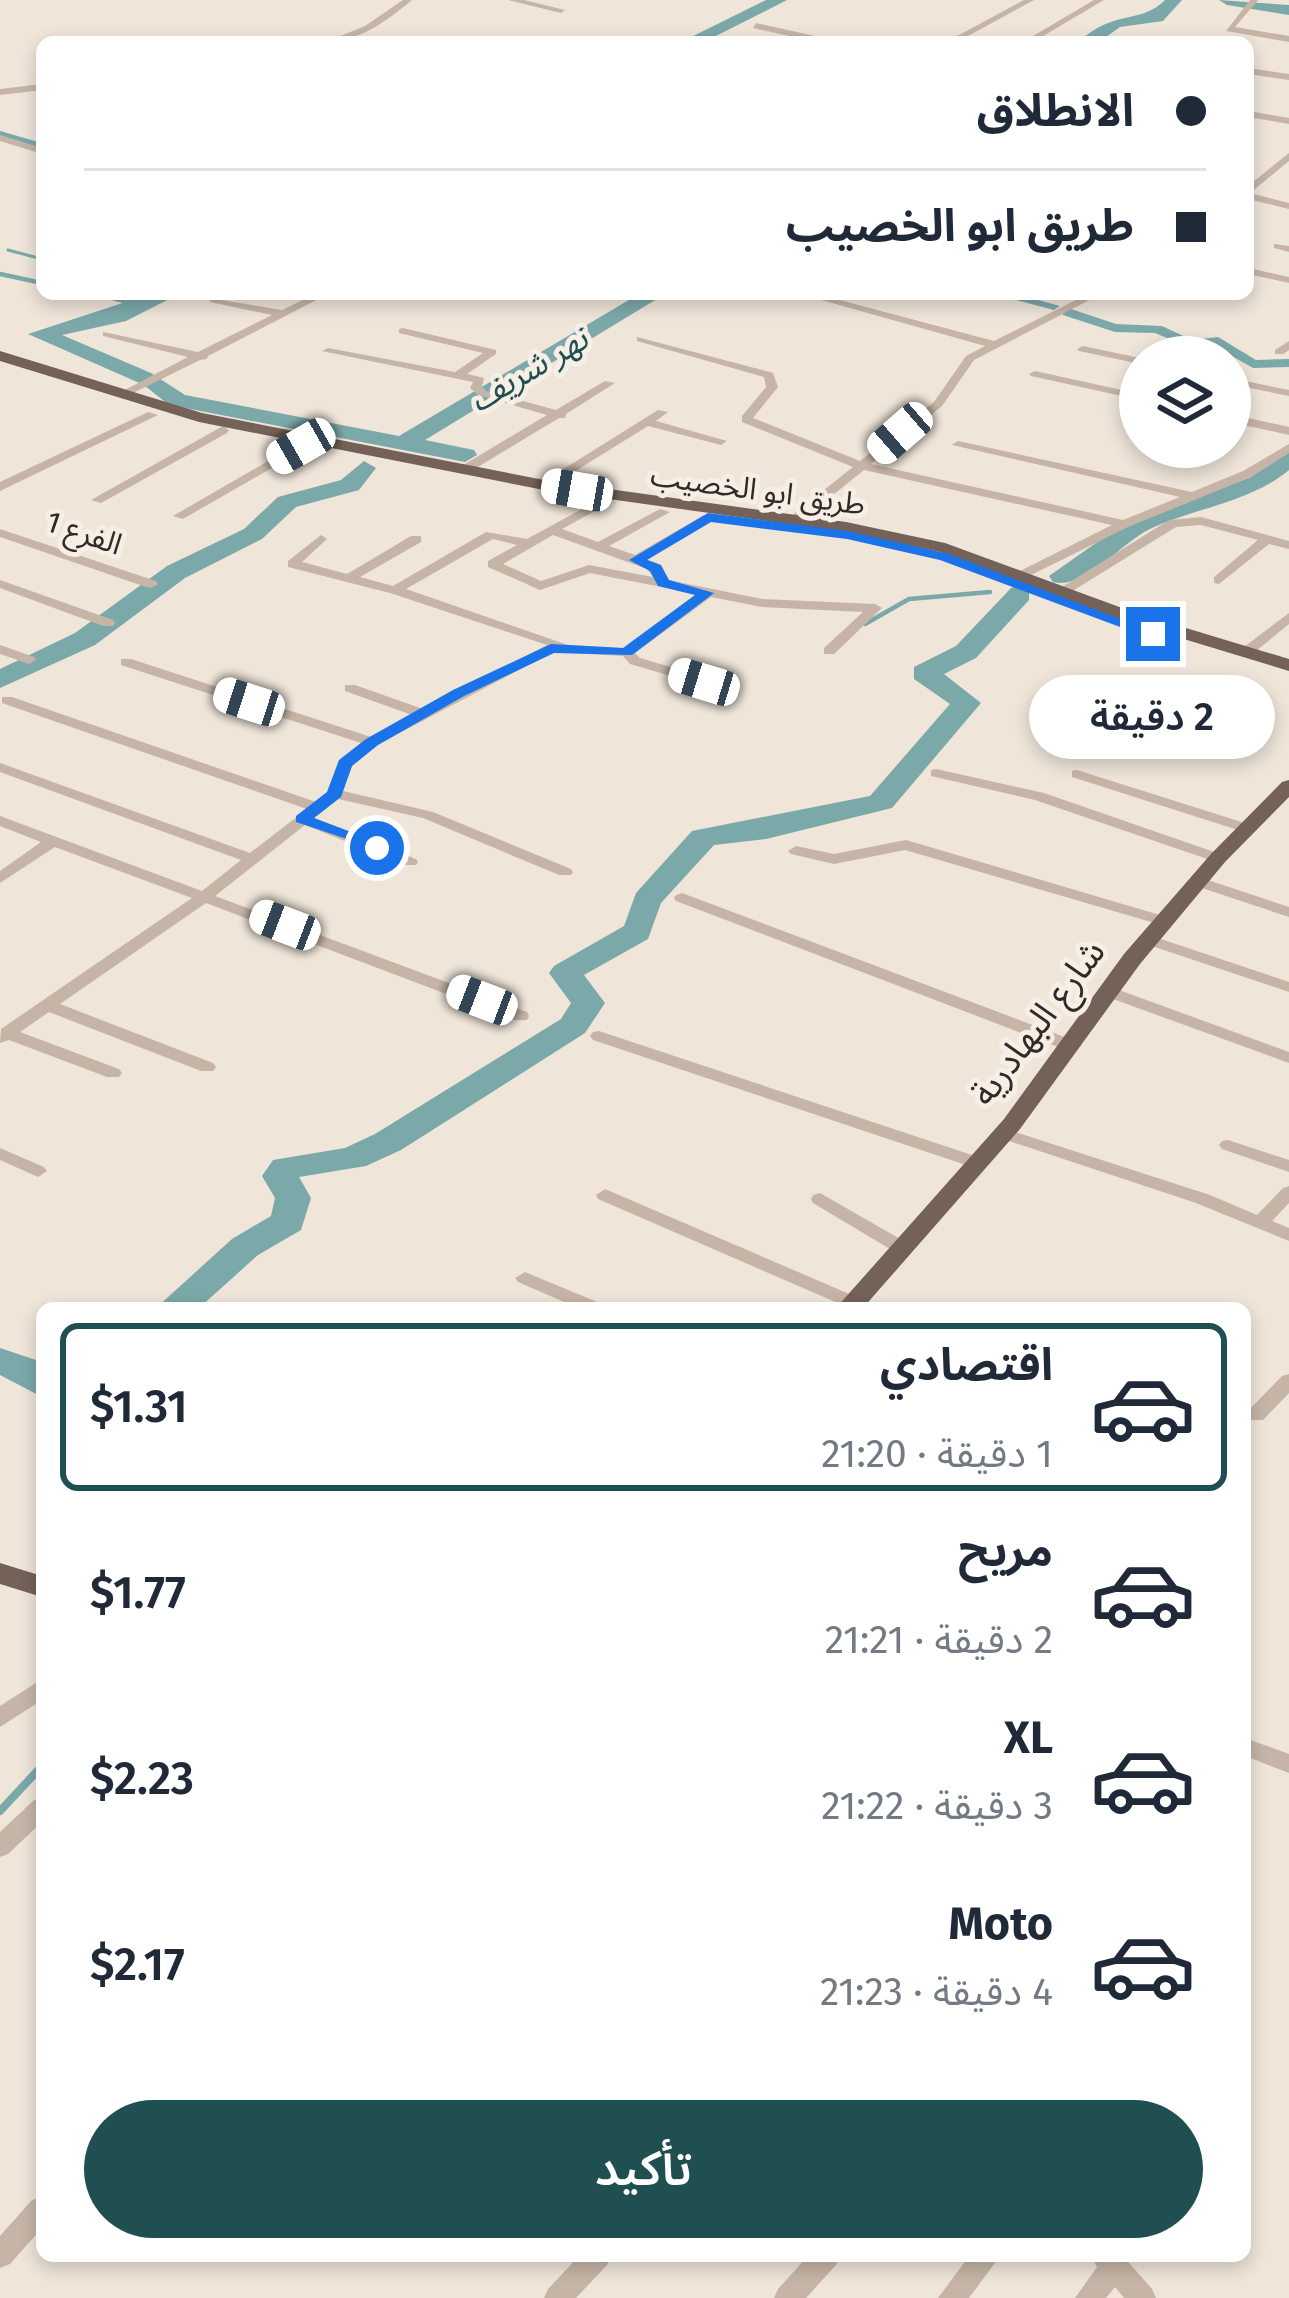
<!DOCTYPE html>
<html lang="ar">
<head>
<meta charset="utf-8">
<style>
  body { margin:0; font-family:"Fira Sans","Noto Sans Arabic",sans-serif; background:#f6f6f7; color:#1f2937; direction:rtl; height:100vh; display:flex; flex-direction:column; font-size:45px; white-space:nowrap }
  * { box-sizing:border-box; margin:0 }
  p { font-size:39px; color:#747a83 }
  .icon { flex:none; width:66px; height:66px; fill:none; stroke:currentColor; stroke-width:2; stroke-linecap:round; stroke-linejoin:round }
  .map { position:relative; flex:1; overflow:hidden; direction:ltr }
  .details { position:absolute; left:36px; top:1302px; width:1215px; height:960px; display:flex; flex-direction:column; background:#fff; border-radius:18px; box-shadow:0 6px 18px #0003; direction:rtl }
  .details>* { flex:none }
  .top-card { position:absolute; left:36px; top:36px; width:1218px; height:264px; border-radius:18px; box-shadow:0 6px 18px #0003; direction:rtl; display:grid; align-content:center; height:264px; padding:0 48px; background:#fff }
  .buttons { position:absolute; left:1119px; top:336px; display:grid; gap:24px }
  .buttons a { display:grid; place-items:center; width:132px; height:132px; border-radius:50%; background:#fff; box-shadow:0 6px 18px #0003; font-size:60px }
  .end { position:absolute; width:54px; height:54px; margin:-27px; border:15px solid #1a73e8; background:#fff; box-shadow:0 0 0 6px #fff }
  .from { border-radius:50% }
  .bubble { position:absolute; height:84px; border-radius:42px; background:#fff; box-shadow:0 6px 18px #0003; font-size:39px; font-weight:600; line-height:84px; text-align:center; direction:rtl }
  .car { position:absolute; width:36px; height:72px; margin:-36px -18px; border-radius:15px; box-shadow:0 0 9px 3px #0007; background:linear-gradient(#fff 24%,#345 0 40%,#fff 0 76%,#345 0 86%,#fff 0) }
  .top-card b { display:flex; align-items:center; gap:42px; height:114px; font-size:45px }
  .top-card b+b { border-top:3px solid #e0e1e3 }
  .top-card i { width:30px; height:30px; background:#1f2937 }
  ul { padding:21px 0 0; list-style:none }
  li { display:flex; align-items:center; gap:36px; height:168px; margin:0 24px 18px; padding:0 24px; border:6px solid transparent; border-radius:18px }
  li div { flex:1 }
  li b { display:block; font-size:45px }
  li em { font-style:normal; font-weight:600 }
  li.current { border-color:#1f4f51 }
  li>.icon { width:108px; height:108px; stroke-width:1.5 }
  .button { display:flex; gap:24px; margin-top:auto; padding:24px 48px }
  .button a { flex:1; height:138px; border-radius:72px; background:#1f4f51; color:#fff; font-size:48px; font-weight:600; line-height:138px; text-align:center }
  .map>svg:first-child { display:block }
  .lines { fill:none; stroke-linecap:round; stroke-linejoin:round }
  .stream-far2 { stroke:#7ba9aa; stroke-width:3 }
  .stream-far1 { stroke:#7ba9aa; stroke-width:4.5 }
  .stream { stroke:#7ba9aa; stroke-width:8 }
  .canal { fill:#7ba9aa; fill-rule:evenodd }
  .river { fill:#7ba9aa; fill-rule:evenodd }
  .minor { fill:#c6b5a7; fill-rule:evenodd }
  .major { fill:#746259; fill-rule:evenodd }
  .route { fill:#1a73e8 }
  .labels { text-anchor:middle; stroke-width:10; stroke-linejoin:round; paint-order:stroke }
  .far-street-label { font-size:30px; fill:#332a27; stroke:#f7efe5 }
  .far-water-label { font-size:33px; font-style:italic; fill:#1f4f51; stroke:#f7efe5 }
  .street-label { font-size:36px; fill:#332a27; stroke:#f7efe5 }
</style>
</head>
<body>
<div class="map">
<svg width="1289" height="2298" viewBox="0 0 1289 2298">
  <rect width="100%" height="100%" fill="#efe5d9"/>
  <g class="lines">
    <path class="stream-far2" d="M8 250 42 259"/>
    <path class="stream-far1" d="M0 274 42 283
      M97 294 144 306
      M865 624 909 599 990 592"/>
    <path class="stream" d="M0 1811 42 1766"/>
    <path class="canal" d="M0 131 42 143V149L0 137Z
      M993 294H1016L1060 306 1054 310Z
      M1068 308 1116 324 1162 326 1192 340 1218 337 1256 360 1289 359V367L1253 368 1211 344 1191 348 1155 333 1115 332 1063 315 1062 312Z"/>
    <path class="river" d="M766 0H787L704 42H681Z
      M1165 0H1182L1163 21 1120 27 1099 42H1079C1113 9 1140 25 1165 0Z
      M1219 0 1289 5V15L1227 5Z
      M150 294H179L126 321 62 335 151 373 185 395 399 436 639 294H665L425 440 474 450 477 455 465 462 169 405 144 385 28 334Z
      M1289 451V470C1249 503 1197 507 1150 529 1122 542 1085 590 1053 582L1049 576 1130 519 1249 478Z
      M364 461 376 468 359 490 296 507 262 539 185 578 95 645 0 688V669L75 633 167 566 244 529 278 497 341 480Z
      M1020 586 1029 588V600L976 658 944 674 981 703 892 808 766 839 714 845 661 903 648 939 584 975 605 1003 585 1033 401 1150 366 1166 299 1177 311 1198 301 1230 258 1255 199 1308H156L232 1239 271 1216 275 1198 262 1176 273 1160 345 1148 375 1134 561 1019 571 1003 549 973 554 966 624 926 636 893 692 831 870 796 950 704 914 679V667L956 646 1011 588Z
      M0 1348 42 1362V1397L0 1375Z"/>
    <path class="minor" d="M403 0H412C388 20 359 42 326 42L365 26Z
      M508 0H524L565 10 561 13Z
      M1024 0H1034L957 42H946Z
      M1094 0H1104L1033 42H1023Z
      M1250 0H1258L1235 27 1289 36V42L1226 31Z
      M756 23 828 39 832 42H816L753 28Z
      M851 39 867 42H847Z
      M1248 68 1289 74V80L1248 74Z
      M42 84V90L0 95V89Z
      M1248 111 1289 118V124L1248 117Z
      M0 135 42 148V154L0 141Z
      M1289 153V161L1250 193 1289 203V209L1248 199V186Z
      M1274 244 1289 246V252L1274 248Z
      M1248 268 1289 277V283L1248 274Z
      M315 294H328L208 356 207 359 200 360 127 396 117 394 188 357 103 336V332L198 352 272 315 210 302V298L282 310Z
      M800 294H817L994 341 1088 294H1101L974 360 942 406 871 464 1123 520 1180 497 952 445 958 441 1192 492 1243 471 1289 444V453L1251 477 1128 527 1023 579 1016 575 1018 572 1112 525 864 470 798 523H790V517L853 467 742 422V416L766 387 764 377 637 341V337L773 373 778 387 753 418 860 461 934 402 966 356 985 346Z
      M403 328 496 350V354L467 374 484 378 482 387 486 391 556 410 605 381 615 383 566 414 565 418H559L468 473H460V467L547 415 478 395 470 388 473 382 322 351 328 348 455 372 483 353 399 333V329Z
      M1289 341V350L1283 354H1275V350Z
      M1083 346 1140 358V364L1079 351 1077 349Z
      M1035 371 1140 394V400L1031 376 1029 374Z
      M1230 378 1289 390V396L1230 384Z
      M658 410 668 412 656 421 727 441 721 445 648 426 548 488 538 485Z
      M148 412 158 415 0 491V482Z
      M1230 414 1289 427V435L1230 422Z
      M223 426 229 430 227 433 101 503 91 500Z
      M301 442 307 446 305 449 183 519 173 516Z
      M602 498 608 502 606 505 562 529 598 542 660 509 670 512 609 546 635 555 704 515H712V521L646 559 657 563 668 580 762 599 875 604 882 608 834 654H824V648L863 612 762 607 711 597 635 653 640 658 708 678V684H698L630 664 623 656 553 652 377 745 352 766 343 791 433 812 571 869 573 872 571 875H559L423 818 338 799 314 818 416 859 418 862 416 865H404L305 825 215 896 527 1012 529 1016 527 1020H515L206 903 60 1004 213 1063 216 1067 213 1071H201L49 1012 20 1032 119 1069 122 1073 119 1077H107L9 1040 0 1043 1 1029 192 898 55 847 0 883V871L41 842 0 826V816L202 891 241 860 0 772V763L250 853 307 809 2 703V697H12L316 802 328 792 340 761 361 743 121 665V659H131L371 737 412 715 345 691V685H355L423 709 547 645 390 593 288 567V561L321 535 327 539 302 562 347 574 411 536H421V542L360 577 393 586 486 532 527 539ZM553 535 647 569 653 577 589 565 541 581 503 564ZM493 539 517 545 488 561V567L540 590 590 573 697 594 624 648 568 645 406 589Z
      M1201 517 1289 541V549L1269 544 1219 584 1214 583V577L1258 540 1201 525 1176 527 1066 595 1061 596 1054 592 1169 520Z
      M0 529 156 581 158 584 151 588 146 587 0 537Z
      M0 580 113 620 115 623 113 626H103L0 588Z
      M1289 613V624L1250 656H1240V650Z
      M0 645 34 657 36 660 29 664 0 654Z
      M936 769 1044 793 1223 855 1226 858 1223 861H1213L1035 800 931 776V770Z
      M1077 770 1251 825 1254 828 1251 831H1241L1072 777V771Z
      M906 840 1170 918 1172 921 1170 924H1158L905 850 834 864 791 854 788 851 796 846 834 854Z
      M1199 877 1289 907V917L1193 885 1191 882Z
      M682 893 1078 1042 1081 1046 1072 1051 1066 1050 676 901 674 898 676 895Z
      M1149 935 1289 982V992L1143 943 1141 940 1143 937Z
      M1108 986 1289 1052V1063L1102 995 1100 991Z
      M599 1031 984 1159 987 1163 978 1168 972 1167 593 1040 590 1036 593 1032Z
      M1003 1128 1210 1195 1257 1215 1283 1188 1289 1186V1203L1272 1221 1289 1228V1241L1196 1203 997 1137 994 1133Z
      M1228 1140 1289 1160V1172L1222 1149 1219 1145 1222 1141Z
      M0 1148 44 1167 47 1171 38 1177 0 1160Z
      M605 1189 861 1299 864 1303 859 1308 847 1307 598 1199 596 1195Z
      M820 1193 909 1244 911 1248 909 1252H895L813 1203 811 1199 813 1195Z
      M525 1272 602 1304 605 1308H578L518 1282 515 1278Z
      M1289 1374V1393L1263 1420H1249L1246 1415 1249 1410 1282 1376Z
      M42 1679V1700L0 1727V1706Z
      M1245 1738 1289 1754V1773L1245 1756Z
      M42 1798V1822L8 1854 0 1857V1832L34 1800Z
      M42 2197V2228L10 2264 0 2268V2236L32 2200Z
      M579 2256H611L607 2265 576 2298H544L548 2289Z
      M808 2256H840L836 2265 806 2298H774L778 2289Z
      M969 2256H1000L969 2298H938Z
      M1091 2256H1123L1152 2289 1156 2298H1124L1115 2287 1106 2298H1075L1097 2267Z"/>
    <path class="major" d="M0 351 202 413 544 480 846 522 945 543 1133 612 1289 659V671L1121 620 940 552 846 532 544 490 199 422 0 361Z
      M1289 780V797L1225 862 1140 964 1020 1129 863 1308H836L1004 1119 1124 954 1211 854 1282 782Z
      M0 1563 42 1576V1597L0 1584Z"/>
  </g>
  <path class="route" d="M708 513 847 531 949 554 1160 634 1147 637 940 560 847 539 711 522 647 560 661 565 669 580 714 593 632 655 554 653 464 696 378 745 352 766 341 797 314 818 383 844V851L296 822V816L327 792 339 760 366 739 453 690 551 644 623 648 695 595 658 586 650 571 629 560Z"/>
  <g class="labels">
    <g class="far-street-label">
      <text transform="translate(758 490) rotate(8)" y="10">طريق ابو الخصيب</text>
      <text transform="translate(84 533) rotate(19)" y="10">الفرع 1</text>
    </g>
    <g class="far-water-label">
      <text transform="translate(528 369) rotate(-31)" y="12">نهر شريف</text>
    </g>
    <g class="street-label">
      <text transform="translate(1037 1022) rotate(-53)" y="13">شارع البهادرية</text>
    </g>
  </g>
</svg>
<div class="buttons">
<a><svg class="icon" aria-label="layers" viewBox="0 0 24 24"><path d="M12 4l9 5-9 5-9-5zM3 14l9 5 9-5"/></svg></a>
</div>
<i class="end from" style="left:377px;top:848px"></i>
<i class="end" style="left:1153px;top:634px"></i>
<div class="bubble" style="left:1029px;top:675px;width:246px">2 دقيقة</div>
<i class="car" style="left:900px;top:433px;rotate:229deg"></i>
<i class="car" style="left:301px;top:446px;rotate:240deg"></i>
<i class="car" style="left:577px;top:490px;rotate:280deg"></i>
<i class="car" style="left:704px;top:682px;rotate:287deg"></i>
<i class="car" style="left:249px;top:702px;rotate:288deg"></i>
<i class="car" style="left:285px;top:925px;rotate:291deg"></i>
<i class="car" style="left:482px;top:1000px;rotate:291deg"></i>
<div class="top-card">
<b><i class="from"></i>الانطلاق</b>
<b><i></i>طريق ابو الخصيب</b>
</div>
<section class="details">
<ul>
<li class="current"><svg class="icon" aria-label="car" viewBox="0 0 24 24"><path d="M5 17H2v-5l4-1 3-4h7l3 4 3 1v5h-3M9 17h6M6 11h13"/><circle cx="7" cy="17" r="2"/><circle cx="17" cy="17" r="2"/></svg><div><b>اقتصادي</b><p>1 دقيقة · 21:20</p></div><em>$1.31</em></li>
<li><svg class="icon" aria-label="car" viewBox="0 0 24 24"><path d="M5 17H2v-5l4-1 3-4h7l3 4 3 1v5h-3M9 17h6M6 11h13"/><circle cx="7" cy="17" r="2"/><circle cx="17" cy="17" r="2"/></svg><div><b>مريح</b><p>2 دقيقة · 21:21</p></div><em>$1.77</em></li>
<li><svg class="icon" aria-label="car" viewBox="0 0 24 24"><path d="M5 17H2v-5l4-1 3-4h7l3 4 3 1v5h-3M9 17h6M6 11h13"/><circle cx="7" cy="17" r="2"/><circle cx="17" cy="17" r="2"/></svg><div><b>XL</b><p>3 دقيقة · 21:22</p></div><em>$2.23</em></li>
<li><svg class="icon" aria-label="car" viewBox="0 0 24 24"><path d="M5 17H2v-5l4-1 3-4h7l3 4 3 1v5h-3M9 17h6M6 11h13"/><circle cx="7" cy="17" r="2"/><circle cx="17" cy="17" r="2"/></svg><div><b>Moto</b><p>4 دقيقة · 21:23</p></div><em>$2.17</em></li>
</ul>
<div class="button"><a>تأكيد</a></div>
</section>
</div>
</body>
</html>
